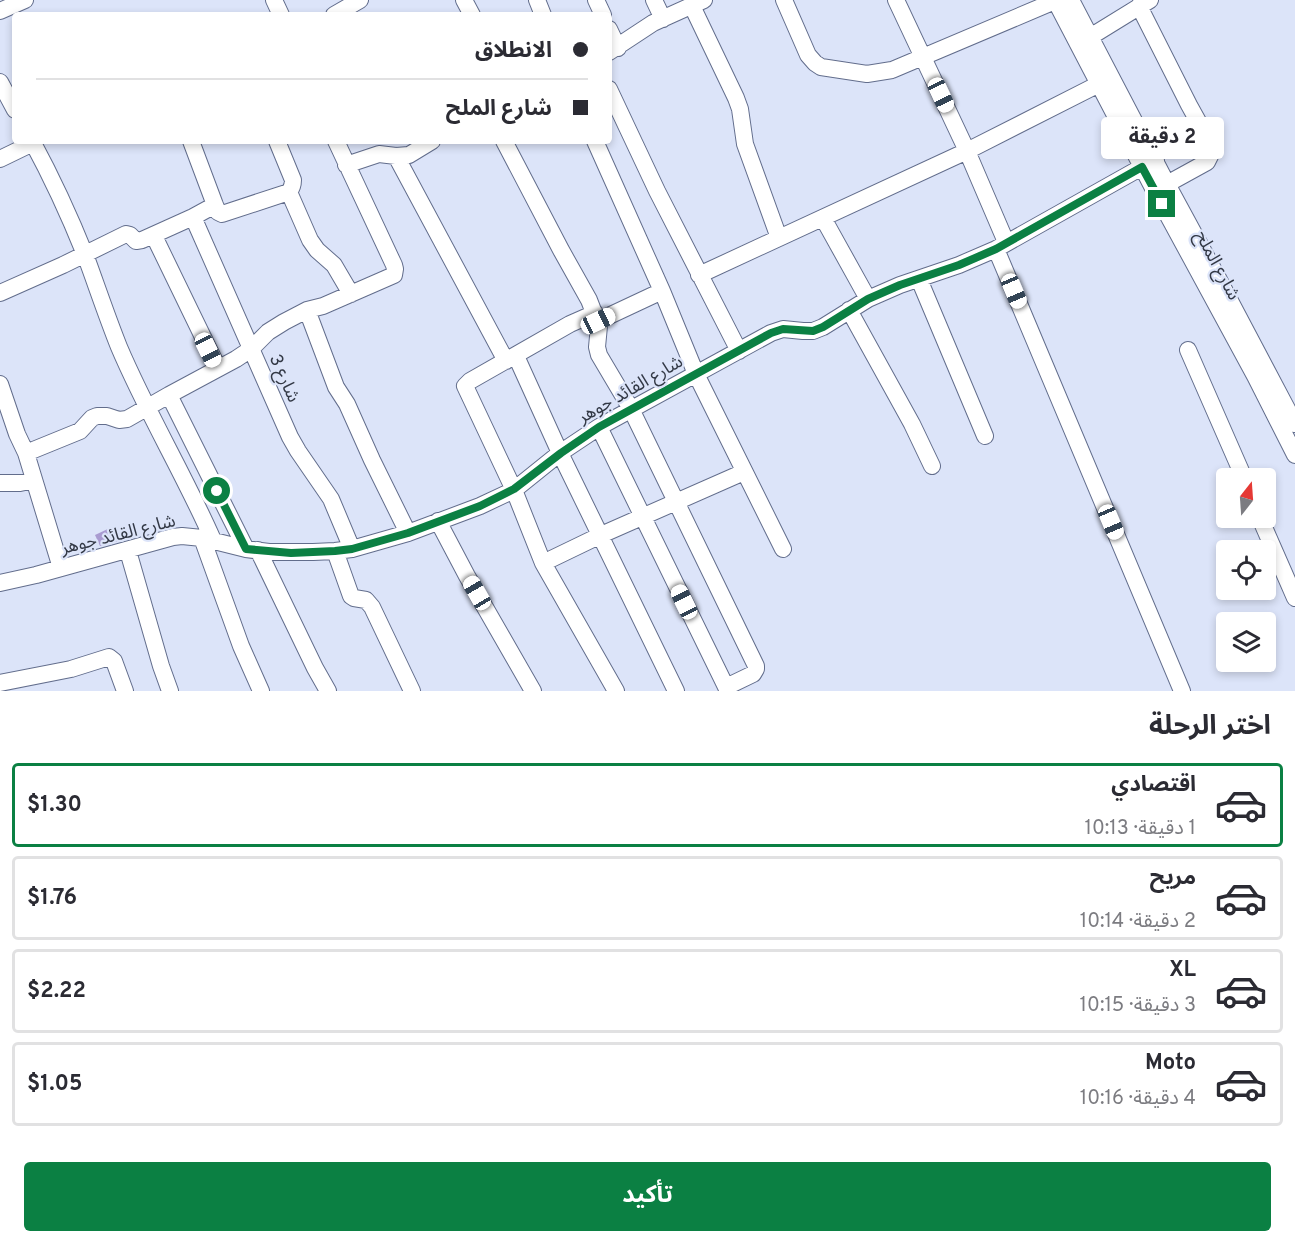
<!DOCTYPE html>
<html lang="ar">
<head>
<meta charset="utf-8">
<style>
  body { margin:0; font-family:Overpass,"Noto Sans Arabic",sans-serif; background:#f2f2f3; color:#2b2b33; direction:rtl; height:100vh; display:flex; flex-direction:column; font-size:22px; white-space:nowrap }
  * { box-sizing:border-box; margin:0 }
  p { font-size:20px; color:#7c7c81 }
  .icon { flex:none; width:33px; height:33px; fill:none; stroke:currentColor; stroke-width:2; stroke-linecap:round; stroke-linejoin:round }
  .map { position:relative; height:691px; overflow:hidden; direction:ltr }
  .details { display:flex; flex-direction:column; background:#fff; flex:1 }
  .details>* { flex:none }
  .hud { position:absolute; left:12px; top:12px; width:600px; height:132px; border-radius:6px; box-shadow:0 3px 9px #0003; direction:rtl; display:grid; align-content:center; height:132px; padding:0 24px; background:#fff }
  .needle { width:39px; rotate:17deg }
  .fabs { position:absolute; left:1216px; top:468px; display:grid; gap:12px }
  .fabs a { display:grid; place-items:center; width:60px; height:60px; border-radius:6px; background:#fff; box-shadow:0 3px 9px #0003; font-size:30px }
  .end { position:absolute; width:27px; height:27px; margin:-14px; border:8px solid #0b8043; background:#fff; box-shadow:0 0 0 3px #fff }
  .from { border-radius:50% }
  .bubble { position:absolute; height:42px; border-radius:6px; background:#fff; box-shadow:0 3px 9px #0003; font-size:20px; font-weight:700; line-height:42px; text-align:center; direction:rtl }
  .car { position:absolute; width:18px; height:36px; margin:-18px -9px; border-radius:8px; box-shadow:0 0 4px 2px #0007; background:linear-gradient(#fff 24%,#345 0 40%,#fff 0 76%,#345 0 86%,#fff 0) }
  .hud b { display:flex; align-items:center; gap:21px; height:57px; font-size:22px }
  .hud b+b { border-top:2px solid #e1e1e2 }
  .hud i { width:15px; height:15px; background:#2b2b33 }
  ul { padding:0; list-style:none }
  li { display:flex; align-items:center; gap:18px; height:84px; margin:0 12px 9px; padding:0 12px; border:3px solid #e1e1e2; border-radius:6px }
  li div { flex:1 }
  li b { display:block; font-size:22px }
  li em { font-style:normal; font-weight:700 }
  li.selected { border-color:#0b8043 }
  li>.icon { width:54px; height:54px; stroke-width:1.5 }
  h2 { padding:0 24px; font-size:27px; line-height:72px }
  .button { display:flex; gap:12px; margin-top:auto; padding:12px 24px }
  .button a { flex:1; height:69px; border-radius:6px; background:#0b8043; color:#fff; font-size:24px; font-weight:700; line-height:69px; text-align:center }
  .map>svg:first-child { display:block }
  .building { fill:#a99bd1 }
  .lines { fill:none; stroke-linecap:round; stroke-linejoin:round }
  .minor-casing { stroke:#626d8c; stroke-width:18 }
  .minor { stroke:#fff; stroke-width:16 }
  .route { stroke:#0b8043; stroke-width:8 }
  .labels { text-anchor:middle; stroke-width:4.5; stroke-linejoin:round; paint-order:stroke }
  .street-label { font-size:18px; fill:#333946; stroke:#dce4f9 }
</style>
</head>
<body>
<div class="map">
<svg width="1295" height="691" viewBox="0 0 1295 691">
  <rect width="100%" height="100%" fill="#dce4f9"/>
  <path class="building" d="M112 527 118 541 100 546 95 535Z"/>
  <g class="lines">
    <defs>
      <path id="minor" d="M274 0 281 15
        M464 0 472 15
        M537 0 543 15
        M596 0 603 15
        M654 0 663 19
        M784 0 808 55 815 63 821 67 867 74 892 70 1055 1
        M896 0 967 151 1006 242
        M1055 0 1152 186 1255 376 1295 455
        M1071 0 1167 184 1218 278 1295 424
        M692 6 736 98 740 109 745 144 779 238
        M1139 6 1189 105 1210 143 1211 154 1207 162 1167 184
        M0 11 25 0
        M334 15 360 0
        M609 29 618 48
        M1090 37 1150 0
        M609 52 653 23 704 0
        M0 82 15 110
        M609 89 657 191 739 351
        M32 141C52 178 70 217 86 257 97 287 107 317 119 347 147 413 184 474 213 540
        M191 141 215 205 218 212 222 214 289 192C292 188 293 185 293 180L277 141
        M504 141 561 250 589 300 599 326 597 347 599 355 631 409 756 666V669L753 674 726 687
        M595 141 662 291 696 374 783 549
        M396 156 506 361
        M0 159 33 143
        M346 165 379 154 396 156 409 155 432 141
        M289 192 310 240 317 250 334 265 351 294
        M193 217 290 437 298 451 331 499 352 549
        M823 218 868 299
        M154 236 218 368
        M996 249 1182 691
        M699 275 967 151 1099 84
        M919 279 985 436
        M0 293 63 265 126 234 130 235 136 241 142 240 193 217 215 205
        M307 310 336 387 347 404 372 460 408 533
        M849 310 912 424 932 466
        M595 313 570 324 470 381 465 386 514 490 543 563 616 691
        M598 321 662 291
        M1188 350 1244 478
        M516 356 560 453 676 691
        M0 384 17 434 26 453 61 568
        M169 395 246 549
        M599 427 728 691
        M26 453 80 431 92 418 97 416H107L119 420 127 419 169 395 236 359 251 349 268 332 284 322 307 310 323 306 394 275 395 269 394 265 336 141
        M0 483H20L34 480
        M1260 518 1295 598
        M438 521 467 576 533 691
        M202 538 241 646 261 691
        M258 550 315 668 328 691
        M128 551 161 666 170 691
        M335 551 351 596 354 598 366 600 372 607 412 691
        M543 563 601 535 744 472
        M0 583 36 575 173 537 182 536 202 538 246 549 269 552H313L335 551 352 549 408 533 480 506 514 490 560 453 599 427 771 333 783 329 803 331H813L823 327 868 299 900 285 959 265 996 249 1142 167 1156 161
        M0 683 71 669 109 657 114 661 125 691"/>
    </defs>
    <use href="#minor" class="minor-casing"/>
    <use href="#minor" class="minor"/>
  </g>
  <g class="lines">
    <path class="route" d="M217 491 246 549 291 553 335 551 352 549 408 533 480 506 514 489 561 453 599 427 771 333 783 329 813 331 823 327 868 299 900 285 959 265 996 249 1142 167 1162 204"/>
  </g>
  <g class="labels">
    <g class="street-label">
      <text transform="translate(1218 265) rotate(62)" y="6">شارع الملح</text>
      <text transform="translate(285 378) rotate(66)" y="6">شارع 3</text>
      <text transform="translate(630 389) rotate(-30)" y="6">شارع القائد جوهر</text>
      <text transform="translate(118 534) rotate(-14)" y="6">شارع القائد جوهر</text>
    </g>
  </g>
</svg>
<div class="fabs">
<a><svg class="needle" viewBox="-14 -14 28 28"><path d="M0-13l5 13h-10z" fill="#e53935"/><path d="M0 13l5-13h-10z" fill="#7c7c81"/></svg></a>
<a><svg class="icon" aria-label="locate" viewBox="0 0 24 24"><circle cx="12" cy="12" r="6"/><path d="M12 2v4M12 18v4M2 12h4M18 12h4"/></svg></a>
<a><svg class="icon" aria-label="layers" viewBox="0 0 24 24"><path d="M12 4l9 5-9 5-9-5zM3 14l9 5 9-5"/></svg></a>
</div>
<i class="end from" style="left:217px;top:491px"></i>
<i class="end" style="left:1162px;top:204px"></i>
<div class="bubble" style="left:1101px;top:117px;width:123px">2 دقيقة</div>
<i class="car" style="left:941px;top:95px;rotate:155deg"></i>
<i class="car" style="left:1014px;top:291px;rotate:157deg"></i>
<i class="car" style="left:598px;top:321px;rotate:65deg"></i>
<i class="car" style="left:208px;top:350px;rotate:154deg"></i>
<i class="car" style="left:1111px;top:522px;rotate:157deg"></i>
<i class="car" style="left:477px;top:593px;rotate:330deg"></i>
<i class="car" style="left:684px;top:602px;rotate:334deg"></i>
<div class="hud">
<b><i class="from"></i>الانطلاق</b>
<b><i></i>شارع الملح</b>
</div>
</div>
<section class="details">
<h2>اختر الرحلة</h2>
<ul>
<li class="selected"><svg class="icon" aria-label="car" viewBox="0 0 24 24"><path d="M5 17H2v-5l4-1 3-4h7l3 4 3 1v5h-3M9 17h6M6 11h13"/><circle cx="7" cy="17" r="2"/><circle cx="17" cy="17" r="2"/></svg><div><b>اقتصادي</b><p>1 دقيقة · 10:13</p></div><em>$1.30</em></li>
<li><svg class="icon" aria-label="car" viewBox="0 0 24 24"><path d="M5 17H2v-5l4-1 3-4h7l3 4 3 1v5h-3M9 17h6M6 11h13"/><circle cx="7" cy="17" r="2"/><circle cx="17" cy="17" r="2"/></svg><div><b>مريح</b><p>2 دقيقة · 10:14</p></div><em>$1.76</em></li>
<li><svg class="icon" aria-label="car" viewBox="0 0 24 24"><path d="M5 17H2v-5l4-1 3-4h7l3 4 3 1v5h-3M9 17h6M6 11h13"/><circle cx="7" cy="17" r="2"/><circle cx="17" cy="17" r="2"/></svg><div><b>XL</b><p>3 دقيقة · 10:15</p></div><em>$2.22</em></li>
<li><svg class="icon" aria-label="car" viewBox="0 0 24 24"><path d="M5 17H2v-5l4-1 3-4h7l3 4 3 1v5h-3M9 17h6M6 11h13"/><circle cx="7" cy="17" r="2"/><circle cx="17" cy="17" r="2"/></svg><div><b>Moto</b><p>4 دقيقة · 10:16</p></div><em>$1.05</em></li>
</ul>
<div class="button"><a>تأكيد</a></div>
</section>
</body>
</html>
